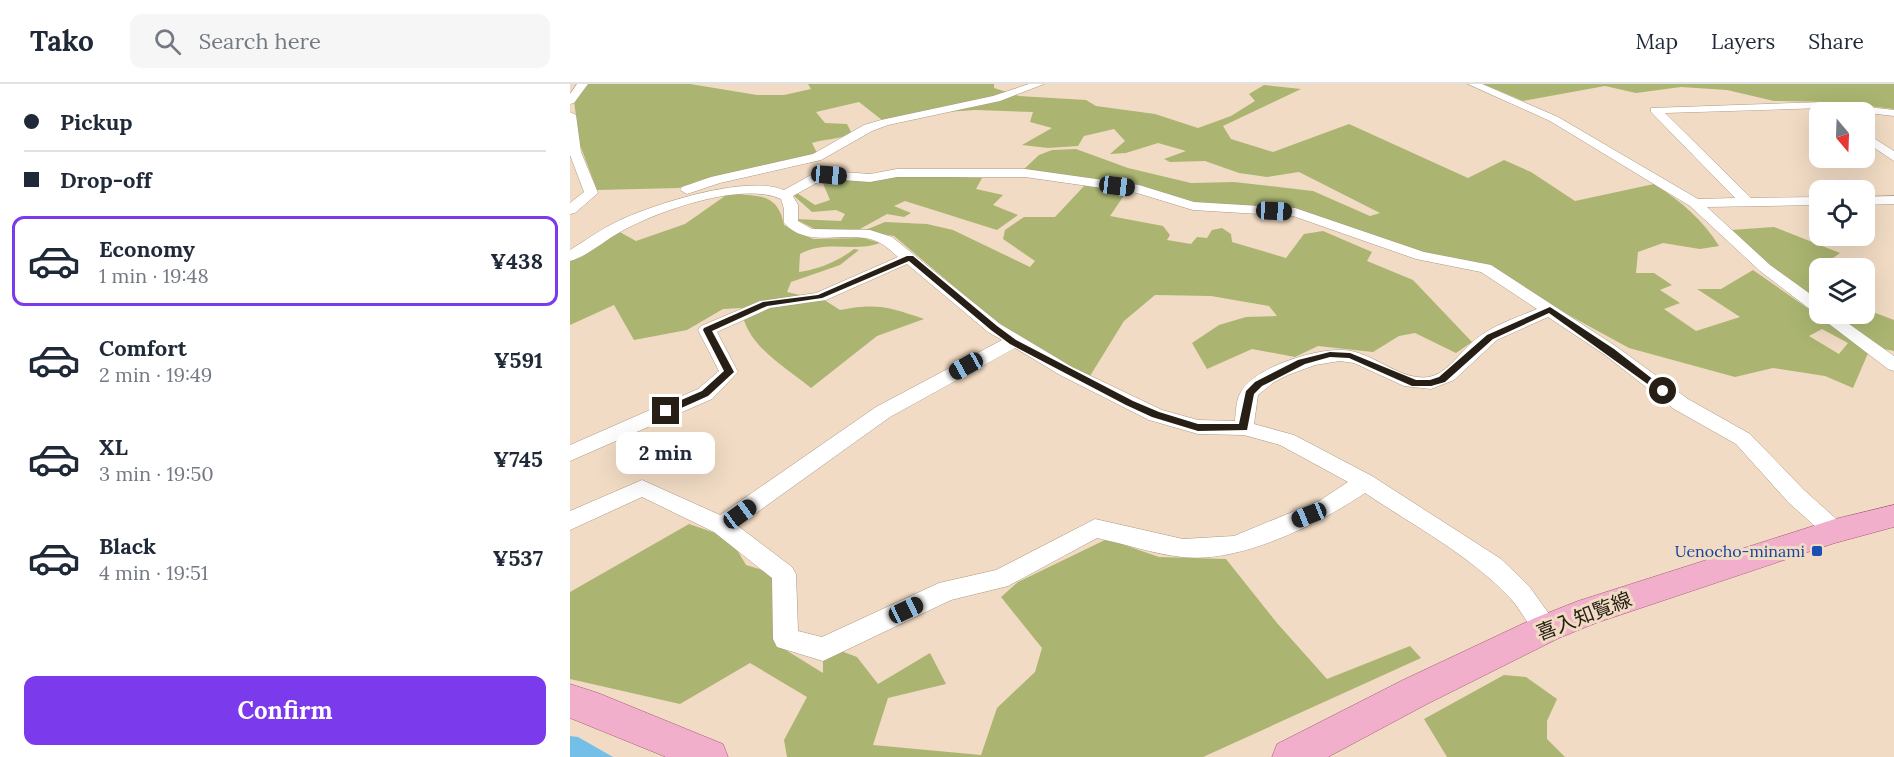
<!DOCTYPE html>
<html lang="en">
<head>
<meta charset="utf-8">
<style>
  body { margin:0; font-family:Lora,"Noto Sans JP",serif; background:#f6f6f7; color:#1f2937; height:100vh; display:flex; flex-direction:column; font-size:22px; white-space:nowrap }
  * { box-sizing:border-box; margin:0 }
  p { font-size:20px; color:#747a83 }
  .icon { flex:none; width:33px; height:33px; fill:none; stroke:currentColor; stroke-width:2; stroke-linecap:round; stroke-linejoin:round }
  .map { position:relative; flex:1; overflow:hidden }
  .sheet { display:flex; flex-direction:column; background:#fff; width:570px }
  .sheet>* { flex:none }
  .hud { display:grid; align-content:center; height:132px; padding:0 24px; background:#fff }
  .needle { width:39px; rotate:161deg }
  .fabs { position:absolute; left:1239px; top:18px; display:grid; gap:12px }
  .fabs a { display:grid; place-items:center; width:66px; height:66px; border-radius:12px; background:#fff; box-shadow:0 6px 24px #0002; font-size:30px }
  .end { position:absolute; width:27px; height:27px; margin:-14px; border:8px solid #271f16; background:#fff; box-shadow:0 0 0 3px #fff }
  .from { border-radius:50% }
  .bubble { position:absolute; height:42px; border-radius:12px; background:#fff; box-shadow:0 6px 24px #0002; font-size:20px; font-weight:800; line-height:42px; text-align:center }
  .car { position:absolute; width:18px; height:36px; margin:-18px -9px; border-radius:8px; box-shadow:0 0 4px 2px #0007; background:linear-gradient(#222 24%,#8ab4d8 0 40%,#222 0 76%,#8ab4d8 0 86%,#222 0) }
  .hud b { display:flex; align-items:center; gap:21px; height:57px; font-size:22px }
  .hud b+b { border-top:2px solid #e0e1e3 }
  .hud i { width:15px; height:15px; background:#1f2937 }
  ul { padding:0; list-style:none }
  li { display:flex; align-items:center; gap:18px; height:90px; margin:0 12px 9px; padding:0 12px; border:3px solid transparent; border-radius:12px }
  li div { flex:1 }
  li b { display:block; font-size:22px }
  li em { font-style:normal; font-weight:800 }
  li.on { border-color:#7c3aed }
  li>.icon { width:54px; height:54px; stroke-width:1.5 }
  .primary-button { display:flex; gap:12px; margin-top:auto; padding:12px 24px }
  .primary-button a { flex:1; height:69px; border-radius:12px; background:#7c3aed; color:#fff; font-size:24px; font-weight:800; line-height:69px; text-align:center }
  header { display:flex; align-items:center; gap:36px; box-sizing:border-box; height:84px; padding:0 30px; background:#fff; border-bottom:2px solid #e0e1e3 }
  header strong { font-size:28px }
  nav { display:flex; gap:33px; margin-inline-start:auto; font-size:21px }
  .search { width:420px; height:54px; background:#f6f6f7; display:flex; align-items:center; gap:15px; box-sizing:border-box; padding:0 21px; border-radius:12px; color:#747a83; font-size:22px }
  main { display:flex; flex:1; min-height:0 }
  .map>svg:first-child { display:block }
  .green { fill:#abb571; fill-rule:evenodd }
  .water { fill:#74bfe8 }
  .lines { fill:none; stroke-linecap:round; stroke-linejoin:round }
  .minor-casing { stroke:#ac9882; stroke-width:1 }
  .major-casing { stroke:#a45a76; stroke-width:1 }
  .minor { fill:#fff; fill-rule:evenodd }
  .major { fill:#f1afcc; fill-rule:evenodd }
  .route { fill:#271f16 }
  .transit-dot { fill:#1a4fb4; stroke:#f1dbc4; stroke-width:2 }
  .labels { text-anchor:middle; stroke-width:6; stroke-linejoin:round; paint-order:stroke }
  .transit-label { font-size:16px; fill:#164399; stroke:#f1dbc4; text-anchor:end }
  .near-street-label { font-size:20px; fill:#271f16; stroke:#f1dbc4 }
</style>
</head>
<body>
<header>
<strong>Tako</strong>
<div class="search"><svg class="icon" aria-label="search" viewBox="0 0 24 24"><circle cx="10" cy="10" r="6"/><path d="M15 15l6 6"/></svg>Search here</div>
<nav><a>Map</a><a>Layers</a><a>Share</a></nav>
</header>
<main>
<section class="sheet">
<div class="hud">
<b><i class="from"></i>Pickup</b>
<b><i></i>Drop-off</b>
</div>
<ul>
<li class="on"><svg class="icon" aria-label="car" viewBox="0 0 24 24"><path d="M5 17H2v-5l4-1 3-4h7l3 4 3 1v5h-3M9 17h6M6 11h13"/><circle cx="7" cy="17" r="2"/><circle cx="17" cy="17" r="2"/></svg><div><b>Economy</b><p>1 min · 19:48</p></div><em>¥438</em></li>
<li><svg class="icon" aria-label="car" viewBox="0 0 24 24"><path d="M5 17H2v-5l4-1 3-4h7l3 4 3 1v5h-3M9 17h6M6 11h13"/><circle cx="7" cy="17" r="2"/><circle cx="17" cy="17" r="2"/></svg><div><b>Comfort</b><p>2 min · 19:49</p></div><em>¥591</em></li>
<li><svg class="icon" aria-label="car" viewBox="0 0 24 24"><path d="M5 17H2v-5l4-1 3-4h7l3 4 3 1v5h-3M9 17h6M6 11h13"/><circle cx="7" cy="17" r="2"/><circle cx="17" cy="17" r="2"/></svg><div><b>XL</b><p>3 min · 19:50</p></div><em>¥745</em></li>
<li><svg class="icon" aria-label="car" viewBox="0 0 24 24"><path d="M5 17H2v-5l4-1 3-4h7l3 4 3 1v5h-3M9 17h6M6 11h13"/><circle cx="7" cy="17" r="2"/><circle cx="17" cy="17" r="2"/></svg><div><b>Black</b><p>4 min · 19:51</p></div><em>¥537</em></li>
</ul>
<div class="primary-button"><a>Confirm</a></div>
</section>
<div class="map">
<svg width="1324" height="673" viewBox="0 0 1324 673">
  <rect width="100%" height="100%" fill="#f1dbc4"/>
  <path class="green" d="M17 0H120L187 11H214L241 5 238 0H424V4L449 12 516 16 526 22 585 30 628 44 661 32 685 17 679 10 694 1 731 5 653 42 661 55 703 68 779 40 898 94 934 76 961 88 1005 117 1084 100C1111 117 1133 136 1149 162L1130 165 1093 159 1068 168 1066 189H1084L1102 201 1090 206 1110 219 1094 225 1126 247 1170 233 1127 205H1151L1183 186 1299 267 1283 304 1255 292 1203 284 1165 293 1059 264 982 222 920 182 852 169 721 124 625 120 453 86 469 71 482 66 506 65 558 84 621 99 664 98 743 107 800 132 810 129 729 88 697 93 669 89 635 77 600 78 594 75 616 67 588 59 556 69 540 70 555 57 544 45 514 52 508 62 478 64 452 61 482 44 460 38 463 28 406 26 343 30 312 36 289 18 246 28 255 39 277 40 281 48C270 57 255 54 242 59L247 69 131 96 109 104 27 106 10 61 4 17ZM1252 245 1278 259 1269 270 1239 252Z
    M913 0H1324V25L1264 18 1204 17 1157 6 1111 3 1066 9 1035 2 953 17Z
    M327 91 412 94 406 105 433 111 423 121 448 131 427 146 335 117 324 122 341 129 334 133 317 130 290 145 268 146 245 145 225 135 271 137 275 130 266 126 242 128 223 111 227 109 245 121 260 116 252 97 258 93Z
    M515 101 557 107 540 132 593 142 600 151 597 156 621 160 627 153 637 154 642 146 652 144 661 150 662 158 716 174 734 150 753 147 802 168 797 177 843 196 902 258 886 269 845 249 829 252 803 268 748 262 725 273 682 265 637 285 622 259 649 241 676 233 707 232 699 222 641 212 585 211 554 237 520 292 444 253 324 152 293 147 315 138 357 140 383 146 460 183 465 177 433 155 435 146 454 133H485Z
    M165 110C192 112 208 111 214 141L243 155 293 154 310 159C283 169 258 155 230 170L229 188C249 185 267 178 284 165L289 166 270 181 221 198 217 208 256 217 270 226C307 219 319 223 354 235L307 252 241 304C214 282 176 262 171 224L153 225 117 246 64 256 44 221 0 241V175L48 147 66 157 115 140 155 112Z
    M1204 143 1270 169 1241 190 1249 200V220L1197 182 1161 146Z
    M1295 225 1324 236V267L1314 265 1264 230H1294Z
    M119 440 160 454 176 481 205 490 206 560 253 589V573L271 567 287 573 308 600 360 569 376 600 318 614 303 661 411 671 427 624 465 588 472 564 431 513 448 498 537 455 589 473 656 475 707 539 757 595 840 562 851 574 633 673H217L214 656 237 613 180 579 110 620 0 595V508Z
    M934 591 956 593 987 615 977 637V655L995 673H877L854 635Z"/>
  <path class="water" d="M0 652 8 653 43 673H0Z"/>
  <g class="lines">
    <defs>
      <path id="minor" d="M7 0H18L4 19 0 20V10Z
        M459 0H474L430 17 318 41 302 47 251 76 150 99 117 110 110 106 112 103 141 93 243 70 294 41 311 36 423 12Z
        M898 0H912L988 33 1128 115 1165 114 1081 28V24L1254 18 1324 26V32L1254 24 1095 29 1181 114 1250 113V121L1137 123 1200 181 1250 217V230H1265L1324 272V287L1318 285 1190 187 1120 122 980 37Z
        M0 28 6 31 11 68 28 109 5 129 0 130V119L14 108 0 71Z
        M1294 48 1324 67V77L1294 57Z
        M327 85H455L569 101 624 118 725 124 854 168 921 181 1047 263 1118 315 1180 350 1234 406 1273 441 1276 447 1273 453 1265 456 1257 453 1218 418 1166 360 1104 325 1035 271 978 233 927 256 884 296 861 305 834 302 784 279 770 277 745 281 718 291 704 298 688 311 684 340 724 351 802 392 931 475 959 502 989 544 986 552 977 555C960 549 953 528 941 515 900 471 844 442 795 409 749 440 669 480 612 473 584 470 555 460 527 454L438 502 381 516 253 577 207 563 203 555 202 494 144 448 72 413 0 446V427L72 396 150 431 306 323 432 256 418 248 337 180 256 216 200 224 147 248 168 288 142 315 0 377V361L128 305 149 287 128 246 131 242 190 217 246 209 328 173C319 165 312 158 300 155 272 148 236 164 214 139V125L211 115C172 97 88 127 52 147 35 156 18 172 0 177V166C16 156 31 145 48 137 84 120 177 90 214 106L241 91 259 87 300 90ZM327 93H455L567 109 623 126 723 132 846 175 911 188 967 225C943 235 917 243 898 262 888 272 875 290 859 293 832 297 807 272 781 267 754 261 687 282 672 306 666 315 666 326 665 337L628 336 592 326 502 283 430 240 322 153 300 146 242 145 228 137V121L223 112 250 97 259 95 300 98ZM445 264 490 291 579 336 628 350 674 351 710 361 778 398 749 417 664 452 613 455 525 435 426 486 369 499 252 553 228 547 226 490 222 483 168 442 320 333Z
        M1324 112V120L1294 121V113Z"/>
      <path id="major" d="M1324 421V443L1265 459 1026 539 989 554 857 620 758 673H702L707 660 833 596 965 534 1008 517 1265 435Z
        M0 600 28 609 153 660 158 673H96L0 634Z"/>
    </defs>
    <use href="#minor" class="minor-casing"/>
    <use href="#major" class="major-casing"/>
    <use href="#minor" class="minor"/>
    <use href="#major" class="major"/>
  </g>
  <path class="route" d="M337 172H343L427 242 446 256 563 317 589 328 628 340H669L676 307 685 298 728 276 760 268 780 269 846 296H860L869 293 917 251 980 223 1044 265 1098 307 1090 309 979 229 923 255 875 298 861 302H842L779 274 760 273 735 280 692 302 684 310 677 346 628 347 582 333 556 321 440 260 421 246 339 177 252 214 197 222 142 247 164 288 138 312 100 329H93V324L132 307 154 287 133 246 134 244 193 218 248 211Z"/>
  <rect class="transit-dot" x="1241" y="461" width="12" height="12" rx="3"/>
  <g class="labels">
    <g class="transit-label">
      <text x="1235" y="473">Uenocho-minami</text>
    </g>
    <g class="near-street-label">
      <text transform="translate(1014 532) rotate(-21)" y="7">喜入知覧線</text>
    </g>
  </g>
</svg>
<div class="fabs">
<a><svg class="needle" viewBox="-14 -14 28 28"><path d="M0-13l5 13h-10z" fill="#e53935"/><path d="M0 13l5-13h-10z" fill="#747a83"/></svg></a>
<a><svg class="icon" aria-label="locate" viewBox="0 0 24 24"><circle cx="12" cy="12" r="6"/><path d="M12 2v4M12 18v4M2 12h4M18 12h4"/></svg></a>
<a><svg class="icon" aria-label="layers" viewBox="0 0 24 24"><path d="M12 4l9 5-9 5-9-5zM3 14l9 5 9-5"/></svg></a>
</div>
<i class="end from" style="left:1093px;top:307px"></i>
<i class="end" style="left:96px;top:327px"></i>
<div class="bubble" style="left:46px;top:348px;width:99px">2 min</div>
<i class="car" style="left:259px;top:91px;rotate:95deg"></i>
<i class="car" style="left:547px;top:102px;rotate:97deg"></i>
<i class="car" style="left:704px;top:127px;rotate:93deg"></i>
<i class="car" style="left:396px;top:282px;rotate:241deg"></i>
<i class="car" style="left:170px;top:430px;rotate:54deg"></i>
<i class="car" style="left:739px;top:431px;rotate:248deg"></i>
<i class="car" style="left:336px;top:526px;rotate:65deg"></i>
</div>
</main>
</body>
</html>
